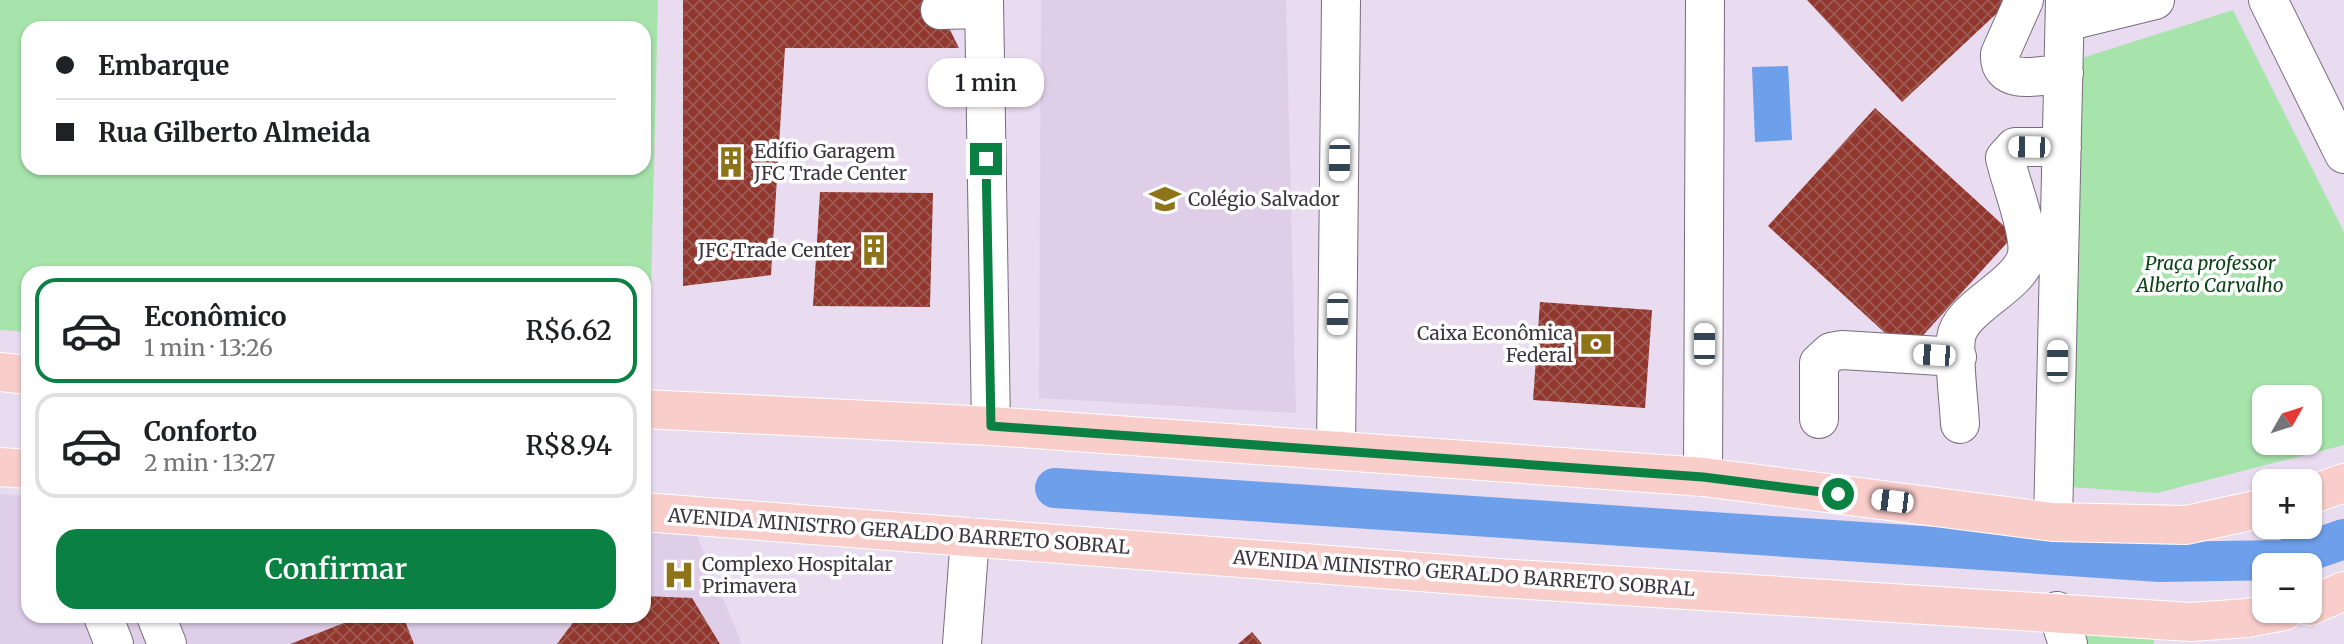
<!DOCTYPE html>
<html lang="pt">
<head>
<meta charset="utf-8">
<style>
  body { margin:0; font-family:Merriweather,serif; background:#f2f2f2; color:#202124; height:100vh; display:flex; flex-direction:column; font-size:26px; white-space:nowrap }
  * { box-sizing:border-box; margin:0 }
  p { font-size:23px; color:#757577 }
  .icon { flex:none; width:38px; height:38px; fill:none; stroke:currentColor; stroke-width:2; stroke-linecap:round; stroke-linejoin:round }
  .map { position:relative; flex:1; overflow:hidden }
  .sheet { position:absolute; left:21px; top:266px; width:630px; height:357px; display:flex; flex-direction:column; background:#fff; border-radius:21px; box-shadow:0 2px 5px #0004 }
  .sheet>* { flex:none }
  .top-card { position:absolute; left:21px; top:21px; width:630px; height:154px; border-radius:21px; box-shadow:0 2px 5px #0004; display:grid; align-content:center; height:154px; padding:0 35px; background:#fff }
  .needle { width:46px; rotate:51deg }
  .fabs { position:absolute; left:2252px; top:385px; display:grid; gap:14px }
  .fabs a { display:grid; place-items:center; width:70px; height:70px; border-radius:14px; background:#fff; box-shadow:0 2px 5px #0004; font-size:35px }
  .end { position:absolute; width:32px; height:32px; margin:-16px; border:9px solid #0b8043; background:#fff; box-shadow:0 0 0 4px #fff }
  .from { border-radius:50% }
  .bubble { position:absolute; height:49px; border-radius:21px; background:#fff; box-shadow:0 2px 5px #0004; font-size:23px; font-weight:600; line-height:49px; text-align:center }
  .car { position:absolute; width:21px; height:42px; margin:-21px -10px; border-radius:9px; box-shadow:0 0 5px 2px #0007; background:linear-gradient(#fff 24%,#345 0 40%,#fff 0 76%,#345 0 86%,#fff 0) }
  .top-card b { display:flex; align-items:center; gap:24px; height:66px; font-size:26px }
  .top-card b+b { border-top:2px solid #e0e0e0 }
  .top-card i { width:18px; height:18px; background:#202124 }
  ul { padding:12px 0 0; list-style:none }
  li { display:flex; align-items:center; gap:21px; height:105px; margin:0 14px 10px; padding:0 21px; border:4px solid #e0e0e0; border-radius:21px }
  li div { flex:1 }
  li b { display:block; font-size:26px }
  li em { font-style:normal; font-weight:600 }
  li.on { border-color:#0b8043 }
  li>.icon { width:63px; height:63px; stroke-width:1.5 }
  .cta { display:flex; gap:14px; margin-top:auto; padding:14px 35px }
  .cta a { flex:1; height:80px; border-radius:21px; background:#0b8043; color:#fff; font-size:28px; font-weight:600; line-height:80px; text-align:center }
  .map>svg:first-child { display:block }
  .built { fill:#dfcee8 }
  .green { fill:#a7e4ab; fill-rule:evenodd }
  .water { fill:#6e9fea }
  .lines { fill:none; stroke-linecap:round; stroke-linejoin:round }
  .canal { stroke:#6e9fea; stroke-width:40 }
  .building { fill:url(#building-cross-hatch) }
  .minor-casing { stroke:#776c7d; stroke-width:40 }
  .major-casing { stroke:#fff; stroke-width:40 }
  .minor { stroke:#fff; stroke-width:38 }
  .major { stroke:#f8cdca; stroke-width:38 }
  .route { stroke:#0b8043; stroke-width:9 }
  .labels { text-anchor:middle; stroke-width:7; stroke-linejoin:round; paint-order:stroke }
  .poi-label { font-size:19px; fill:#3c373f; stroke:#fff; text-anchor:start }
  .park-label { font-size:19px; font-style:italic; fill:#0c4417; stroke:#fff }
  .street-label { font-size:19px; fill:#3c373f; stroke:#fff }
</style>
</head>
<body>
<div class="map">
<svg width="2344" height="644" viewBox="0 0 2344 644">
  <defs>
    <pattern id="building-cross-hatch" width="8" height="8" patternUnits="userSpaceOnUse" patternTransform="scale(1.75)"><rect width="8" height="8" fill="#91372d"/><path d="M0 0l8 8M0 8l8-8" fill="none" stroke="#9e5a53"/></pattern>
  </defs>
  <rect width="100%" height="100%" fill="#e9dcf0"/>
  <path class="built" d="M1041 0H1286L1296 413 1039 398Z
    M0 494 28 496V616H644V531L696 534 742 644H0Z"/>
  <path class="green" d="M0 0H658L649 367H644V273H28V332L0 330ZM28 28H644V168H28Z
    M2233 10 2344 232V445L2157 493 2070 487 2082 58ZM2264 397H2310V443H2264Z
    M2071 622 2158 629 2153 644H2080Z"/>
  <path class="water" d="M1788 66 1792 140 1755 142 1752 67Z"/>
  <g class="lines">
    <path class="canal" d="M1055 488 2160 562 2283 560 2344 539"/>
  </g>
  <path class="building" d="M683 0H940V10L959 48H785L771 275 683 286Z
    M1807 0H2011L1902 102Z
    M1875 108 2014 235 1907 353 1768 226Z
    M820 192 933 193 930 307 813 306Z
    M1540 302 1652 310 1645 408 1533 400Z
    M644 596 692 598 720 644H557L578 616H644Z
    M362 616H403L414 644H290Z
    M1252 632 1262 644H1238Z"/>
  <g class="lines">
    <defs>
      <path id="minor" d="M984 0 991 426
        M2024 0 2000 54C1998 88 2043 75 2064 73
        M2268 0 2344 154
        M940 10 984 9
        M2065 22 2155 0
        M1819 419V363L1831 352 1842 350 1957 357
        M1960 424C1959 402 1953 357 1956 338 1960 308 2016 288 2026 258 2033 237 2010 182 2005 158L2015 147H2062
        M1336 449 1341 0
        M1703 477 1705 0
        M2053 522 2065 0
        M2057 611 2068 644
        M103 616 114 644
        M156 616 167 644
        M962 644 970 537"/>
      <path id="major" d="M0 372 28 375
        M644 409 991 426 1703 477 2053 522 2186 525 2264 508
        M0 467 28 469
        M2310 495 2344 483
        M644 512 1498 578 2191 622 2247 618 2284 611
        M2310 606 2344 591"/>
    </defs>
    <use href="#minor" class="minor-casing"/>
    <use href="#major" class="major-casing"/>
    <use href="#minor" class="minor"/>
    <use href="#major" class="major"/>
  </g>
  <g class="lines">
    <path class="route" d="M986 159 991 426 1703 477 1838 494"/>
  </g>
  <defs>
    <symbol id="building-bare" viewBox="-9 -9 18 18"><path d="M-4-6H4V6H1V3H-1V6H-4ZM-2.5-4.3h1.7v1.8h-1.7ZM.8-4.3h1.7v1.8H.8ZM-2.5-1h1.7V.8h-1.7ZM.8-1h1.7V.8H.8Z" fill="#8e7418" stroke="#fff" stroke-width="2.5" paint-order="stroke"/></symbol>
    <symbol id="school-bare" viewBox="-9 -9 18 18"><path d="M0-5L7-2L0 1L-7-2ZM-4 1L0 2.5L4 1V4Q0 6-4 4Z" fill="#8e7418" stroke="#fff" stroke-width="2.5" paint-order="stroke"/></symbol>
    <symbol id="bank-bare" viewBox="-9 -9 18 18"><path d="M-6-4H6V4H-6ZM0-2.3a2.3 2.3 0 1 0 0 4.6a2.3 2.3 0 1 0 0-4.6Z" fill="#8e7418" stroke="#fff" stroke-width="2.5" paint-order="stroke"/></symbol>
    <symbol id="hospital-bare" viewBox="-9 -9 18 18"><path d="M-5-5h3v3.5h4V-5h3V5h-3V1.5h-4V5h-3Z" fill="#8e7418" stroke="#fff" stroke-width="2.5" paint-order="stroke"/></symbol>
  </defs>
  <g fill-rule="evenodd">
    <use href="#building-bare" x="709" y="140" width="44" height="44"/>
    <use href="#school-bare" x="1143" y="177" width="44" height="44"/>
    <use href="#building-bare" x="852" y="228" width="44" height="44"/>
    <use href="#bank-bare" x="1574" y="322" width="44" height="44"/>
    <use href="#hospital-bare" x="657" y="553" width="44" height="44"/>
  </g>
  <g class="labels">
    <g class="poi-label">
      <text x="754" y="158">Edífio Garagem<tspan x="754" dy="22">JFC Trade Center</tspan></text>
      <text x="1188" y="206">Colégio Salvador</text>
      <text x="851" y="257" text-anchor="end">JFC Trade Center</text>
      <text x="1573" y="340" text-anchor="end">Caixa Econômica<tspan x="1573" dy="22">Federal</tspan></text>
      <text x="702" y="571">Complexo Hospitalar<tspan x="702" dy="22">Primavera</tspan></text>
    </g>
    <g class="park-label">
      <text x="2210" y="270">Praça professor<tspan x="2210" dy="22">Alberto Carvalho</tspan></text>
    </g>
    <g class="street-label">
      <text transform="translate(899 531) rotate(4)" y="7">AVENIDA MINISTRO GERALDO BARRETO SOBRAL</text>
      <text transform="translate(1464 573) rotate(4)" y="7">AVENIDA MINISTRO GERALDO BARRETO SOBRAL</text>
    </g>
  </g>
</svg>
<div class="fabs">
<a><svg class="needle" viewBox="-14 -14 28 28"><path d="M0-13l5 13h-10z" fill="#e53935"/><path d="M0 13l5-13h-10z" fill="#757577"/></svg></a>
<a>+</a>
<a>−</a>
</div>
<i class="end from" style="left:1838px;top:494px"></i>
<i class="end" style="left:986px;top:159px"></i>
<div class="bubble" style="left:928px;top:58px;width:116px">1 min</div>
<i class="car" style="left:2029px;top:147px;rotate:271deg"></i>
<i class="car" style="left:1339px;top:160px;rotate:181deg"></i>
<i class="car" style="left:1337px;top:314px;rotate:181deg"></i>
<i class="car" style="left:1704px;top:344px;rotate:0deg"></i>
<i class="car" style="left:1934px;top:355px;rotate:273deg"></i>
<i class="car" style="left:2057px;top:361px;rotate:1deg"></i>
<i class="car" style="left:1892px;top:501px;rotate:277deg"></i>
<div class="top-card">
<b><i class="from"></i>Embarque</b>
<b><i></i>Rua Gilberto Almeida</b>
</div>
<section class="sheet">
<ul>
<li class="on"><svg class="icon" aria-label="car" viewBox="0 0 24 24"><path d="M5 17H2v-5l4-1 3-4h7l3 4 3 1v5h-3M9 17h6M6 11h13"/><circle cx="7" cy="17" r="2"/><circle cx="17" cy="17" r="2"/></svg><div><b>Econômico</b><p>1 min · 13:26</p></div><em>R$6.62</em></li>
<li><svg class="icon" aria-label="car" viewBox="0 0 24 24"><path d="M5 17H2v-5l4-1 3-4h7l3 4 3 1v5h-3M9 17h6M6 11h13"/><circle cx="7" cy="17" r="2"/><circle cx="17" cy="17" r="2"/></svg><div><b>Conforto</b><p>2 min · 13:27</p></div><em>R$8.94</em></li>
</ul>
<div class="cta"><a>Confirmar</a></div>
</section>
</div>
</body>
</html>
